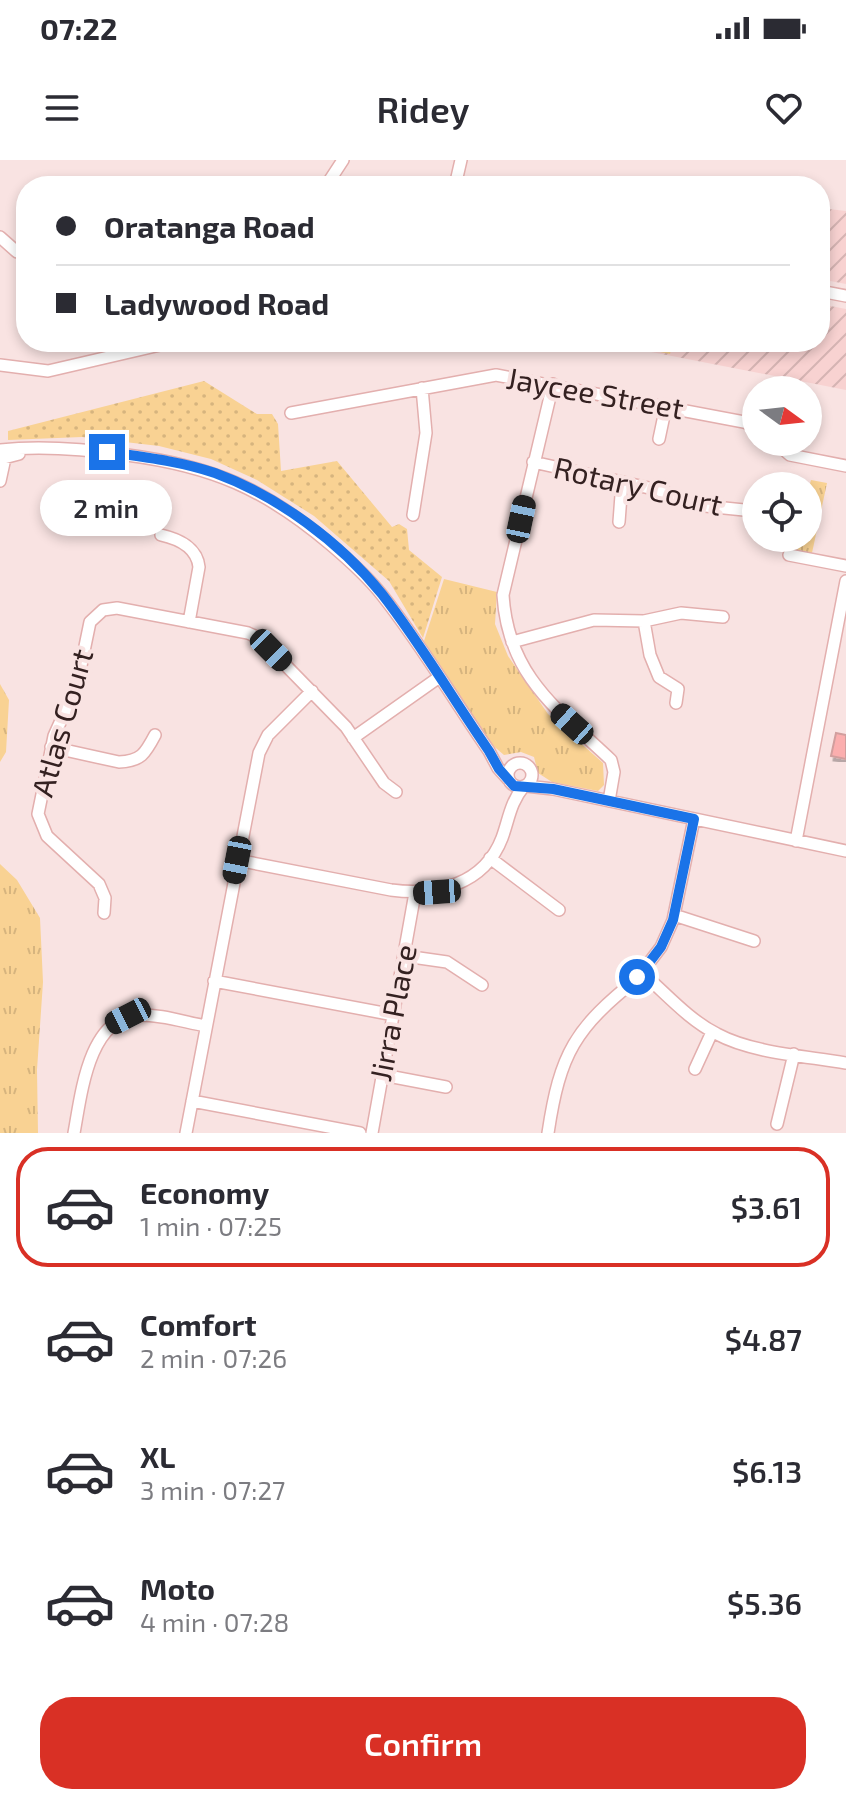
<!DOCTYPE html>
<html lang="en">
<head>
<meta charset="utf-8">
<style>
  body { margin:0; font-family:"Exo 2",sans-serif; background:#f7f7f7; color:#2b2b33; height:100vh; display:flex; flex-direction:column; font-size:30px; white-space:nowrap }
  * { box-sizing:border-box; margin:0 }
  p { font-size:26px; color:#7c7c81 }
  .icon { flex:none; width:44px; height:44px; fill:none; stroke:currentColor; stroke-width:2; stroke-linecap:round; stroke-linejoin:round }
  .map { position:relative; height:973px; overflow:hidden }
  .side { display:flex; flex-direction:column; background:#fff; flex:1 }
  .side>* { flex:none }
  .top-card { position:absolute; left:16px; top:16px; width:814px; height:176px; border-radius:32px; box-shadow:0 4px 12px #0003; display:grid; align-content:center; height:176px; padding:0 40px; background:#fff }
  .needle { width:52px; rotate:105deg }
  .buttons { position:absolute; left:742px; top:216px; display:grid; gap:16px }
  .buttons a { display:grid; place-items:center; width:80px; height:80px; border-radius:50%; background:#fff; box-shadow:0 4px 12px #0003; font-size:40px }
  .end { position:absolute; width:36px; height:36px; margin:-18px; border:10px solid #1a73e8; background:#fff; box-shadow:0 0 0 4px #fff }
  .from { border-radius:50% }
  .bubble { position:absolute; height:56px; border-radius:28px; background:#fff; box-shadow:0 4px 12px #0003; font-size:26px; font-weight:600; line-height:56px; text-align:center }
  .car { position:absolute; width:24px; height:48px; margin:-24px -12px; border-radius:10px; box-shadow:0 0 6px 2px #0007; background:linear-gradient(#222 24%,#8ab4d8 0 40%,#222 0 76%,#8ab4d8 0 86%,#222 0) }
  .top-card b { display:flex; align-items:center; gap:28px; height:76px; font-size:30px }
  .top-card b+b { border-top:2px solid #e1e1e2 }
  .top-card i { width:20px; height:20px; background:#2b2b33 }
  ul { padding:14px 0 0; list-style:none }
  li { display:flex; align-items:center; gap:24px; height:120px; margin:0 16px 12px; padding:0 24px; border:4px solid transparent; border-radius:32px }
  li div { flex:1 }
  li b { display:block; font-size:30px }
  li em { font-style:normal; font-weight:600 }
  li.on { border-color:#d93025 }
  li>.icon { width:72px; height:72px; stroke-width:1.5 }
  .button { display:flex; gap:16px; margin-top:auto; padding:16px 40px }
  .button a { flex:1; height:92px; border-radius:32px; background:#d93025; color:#fff; font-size:32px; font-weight:600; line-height:92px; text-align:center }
  .status { display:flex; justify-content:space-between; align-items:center; height:56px; padding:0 40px; background:#fff; direction:ltr }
  .status svg { height:22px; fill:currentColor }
  header { display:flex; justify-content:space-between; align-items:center; height:104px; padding:0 40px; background:#fff; font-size:36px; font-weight:600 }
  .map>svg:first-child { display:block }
  .industrial { fill:url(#industrial-furrows) }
  .grass { fill:url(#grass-dots) }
  .park { fill:url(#park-tufts) }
  .garden { fill:#f9d293 }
  .building { fill:#fbaeae; stroke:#d19e9d; stroke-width:2; filter:url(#shadow) }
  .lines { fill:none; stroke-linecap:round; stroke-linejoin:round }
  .minor-casing { stroke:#e3afae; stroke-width:14 }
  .minor { stroke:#fff; stroke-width:11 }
  .route { stroke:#1a73e8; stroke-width:10 }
  .labels { text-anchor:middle; stroke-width:8; stroke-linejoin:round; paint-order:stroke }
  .street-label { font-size:30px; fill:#342121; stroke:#f9e3e2 }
</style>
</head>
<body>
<div class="status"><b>07:22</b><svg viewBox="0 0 49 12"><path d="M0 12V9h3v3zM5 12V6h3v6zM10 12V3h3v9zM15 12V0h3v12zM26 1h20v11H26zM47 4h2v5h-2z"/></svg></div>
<header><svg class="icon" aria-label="menu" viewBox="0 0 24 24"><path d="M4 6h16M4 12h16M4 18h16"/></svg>Ridey<svg class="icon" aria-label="heart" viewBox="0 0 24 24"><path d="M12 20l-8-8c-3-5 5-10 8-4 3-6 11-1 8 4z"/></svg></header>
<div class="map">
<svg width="846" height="973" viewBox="0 0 846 973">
  <defs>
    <pattern id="industrial-furrows" width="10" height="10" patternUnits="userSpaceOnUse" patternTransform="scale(2)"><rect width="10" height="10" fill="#f8d2d1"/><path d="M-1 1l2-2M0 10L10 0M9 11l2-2" fill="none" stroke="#d5b4b3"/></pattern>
    <pattern id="grass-dots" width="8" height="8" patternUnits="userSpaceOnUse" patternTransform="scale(2)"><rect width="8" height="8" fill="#f9d293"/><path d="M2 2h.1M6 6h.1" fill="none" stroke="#d6b47e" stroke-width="1.8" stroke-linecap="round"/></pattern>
    <pattern id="park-tufts" width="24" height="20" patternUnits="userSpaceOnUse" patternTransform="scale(2)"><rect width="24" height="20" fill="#f9d293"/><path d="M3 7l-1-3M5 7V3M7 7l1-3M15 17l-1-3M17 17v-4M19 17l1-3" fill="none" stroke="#d6b47e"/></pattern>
    <filter id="shadow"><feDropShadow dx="2.5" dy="4.5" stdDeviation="0" flood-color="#0004"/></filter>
  </defs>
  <rect width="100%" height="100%" fill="#f9e3e2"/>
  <path class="industrial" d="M820 48 846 51V124L820 119Z
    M820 144 846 149V230L600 182H820Z"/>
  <path class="grass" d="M204 221 257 254H272L278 264 281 311 337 301 392 367 399 364 407 369 409 390 442 417 423 478 389 421 314 356 257 320 211 299 159 286 82 277 8 280V271Z"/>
  <path class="park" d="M811 320 827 323 812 393 794 389 797 378H808V331Z
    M444 419 497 432 495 464 508 496 548 554 603 603 604 625 598 631 552 622 538 613 534 597 521 592 504 595 490 583 424 481Z
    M0 524 9 540 6 592 0 602Z
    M0 704 17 720 40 758 43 822 37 910 38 973H0Z"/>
  <path class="garden" d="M609 182H673L670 194Z"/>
  <path class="building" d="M836 573 846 575V599L831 596Z"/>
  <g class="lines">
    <defs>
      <path id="minor" d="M326 26 343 0
        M455 26 461 0
        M0 77 17 92 26 94
        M820 131 846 136
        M0 205 48 211 173 182
        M553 224 503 435C508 516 557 549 611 600L614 612 609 641
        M291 253 496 215 744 262 756 267
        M659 279 666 246
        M775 282 790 295 846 306
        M0 290C42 285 85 289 127 295 212 306 265 329 330 384 349 400 367 416 382 435 421 484 453 539 489 591L498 608 508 619
        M0 299 19 294
        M533 302 658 330 705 346 744 350
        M0 321 5 298 3 294
        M413 355 426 273 422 228
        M619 362 622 322
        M161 375C179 379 197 388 199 407L189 462
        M789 395 846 406
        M644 461 650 495 659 517 678 529 676 543
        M512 482 594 460 644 461 681 453 723 457
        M353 578 438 518
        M51 587 119 602C141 601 145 594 155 575
        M508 615a12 12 0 1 1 24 0a12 12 0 1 1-24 0Z
        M526 626 553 629 846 691
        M796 681 846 421
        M490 698 559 750
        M237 700 391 730C436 736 484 725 502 678 509 659 510 643 524 626
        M104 753 105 738 99 724 47 676 38 654 54 576 77 525 90 462 103 450 117 448 248 473 259 478 346 567 384 623 396 632
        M674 755 754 781
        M405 796 447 802 482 825
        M645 808 661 787 673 760 694 659
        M648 818C670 838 691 861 717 874 752 893 806 896 846 903
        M214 821 394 855
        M695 909 712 872
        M383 915 446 927
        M192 941 360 973
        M777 964 794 894
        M74 973C81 936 88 858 138 855 160 854 184 862 206 866
        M186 973 259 593 268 575 312 531
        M372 973 415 733
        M548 973C560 893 575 868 638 818"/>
    </defs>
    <use href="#minor" class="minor-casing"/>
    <use href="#minor" class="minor"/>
  </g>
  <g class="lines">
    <path class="route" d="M107 292C143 297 180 301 215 313 278 336 340 382 382 434 421 484 453 539 489 591L499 609 514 626 553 629 694 659 673 760 661 787 645 808H640L637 812V817"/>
  </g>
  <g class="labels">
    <g class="street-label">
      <text transform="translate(595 234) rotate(10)" y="10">Jaycee Street</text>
      <text transform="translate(638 327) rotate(13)" y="10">Rotary Court</text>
      <text transform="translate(63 563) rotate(-74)" y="10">Atlas Court</text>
      <text transform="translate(394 853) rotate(-79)" y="10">Jirra Place</text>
    </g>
  </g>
</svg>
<div class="buttons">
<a><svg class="needle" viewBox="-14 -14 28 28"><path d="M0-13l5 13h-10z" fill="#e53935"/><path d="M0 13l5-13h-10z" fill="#7c7c81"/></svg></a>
<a><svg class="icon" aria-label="locate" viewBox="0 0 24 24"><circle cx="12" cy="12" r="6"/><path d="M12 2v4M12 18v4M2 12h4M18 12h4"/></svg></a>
</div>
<i class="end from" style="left:637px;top:817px"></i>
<i class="end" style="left:107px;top:292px"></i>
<div class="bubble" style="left:40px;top:320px;width:132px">2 min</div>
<i class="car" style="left:521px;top:359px;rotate:12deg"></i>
<i class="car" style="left:271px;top:490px;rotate:135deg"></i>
<i class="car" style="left:572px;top:564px;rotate:312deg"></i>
<i class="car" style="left:237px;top:700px;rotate:191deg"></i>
<i class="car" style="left:437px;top:732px;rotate:266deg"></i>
<i class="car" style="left:128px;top:856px;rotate:243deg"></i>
<div class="top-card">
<b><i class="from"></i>Oratanga Road</b>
<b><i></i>Ladywood Road</b>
</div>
</div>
<section class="side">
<ul>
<li class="on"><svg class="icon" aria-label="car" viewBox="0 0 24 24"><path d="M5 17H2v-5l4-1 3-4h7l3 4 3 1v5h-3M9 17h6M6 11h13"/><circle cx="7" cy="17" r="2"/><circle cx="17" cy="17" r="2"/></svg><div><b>Economy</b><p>1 min · 07:25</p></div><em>$3.61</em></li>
<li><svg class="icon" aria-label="car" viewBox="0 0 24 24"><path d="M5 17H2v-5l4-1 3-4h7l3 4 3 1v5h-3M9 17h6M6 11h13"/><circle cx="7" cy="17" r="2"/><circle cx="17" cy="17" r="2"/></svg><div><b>Comfort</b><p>2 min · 07:26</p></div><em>$4.87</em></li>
<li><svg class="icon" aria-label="car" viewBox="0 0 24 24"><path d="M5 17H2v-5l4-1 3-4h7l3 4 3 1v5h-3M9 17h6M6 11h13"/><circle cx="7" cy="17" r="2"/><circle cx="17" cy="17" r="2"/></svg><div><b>XL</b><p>3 min · 07:27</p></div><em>$6.13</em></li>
<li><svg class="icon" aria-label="car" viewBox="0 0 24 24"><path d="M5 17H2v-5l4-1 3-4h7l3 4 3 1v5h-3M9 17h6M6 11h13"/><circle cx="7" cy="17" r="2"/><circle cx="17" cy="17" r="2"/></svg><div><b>Moto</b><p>4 min · 07:28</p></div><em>$5.36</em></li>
</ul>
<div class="button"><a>Confirm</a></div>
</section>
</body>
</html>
